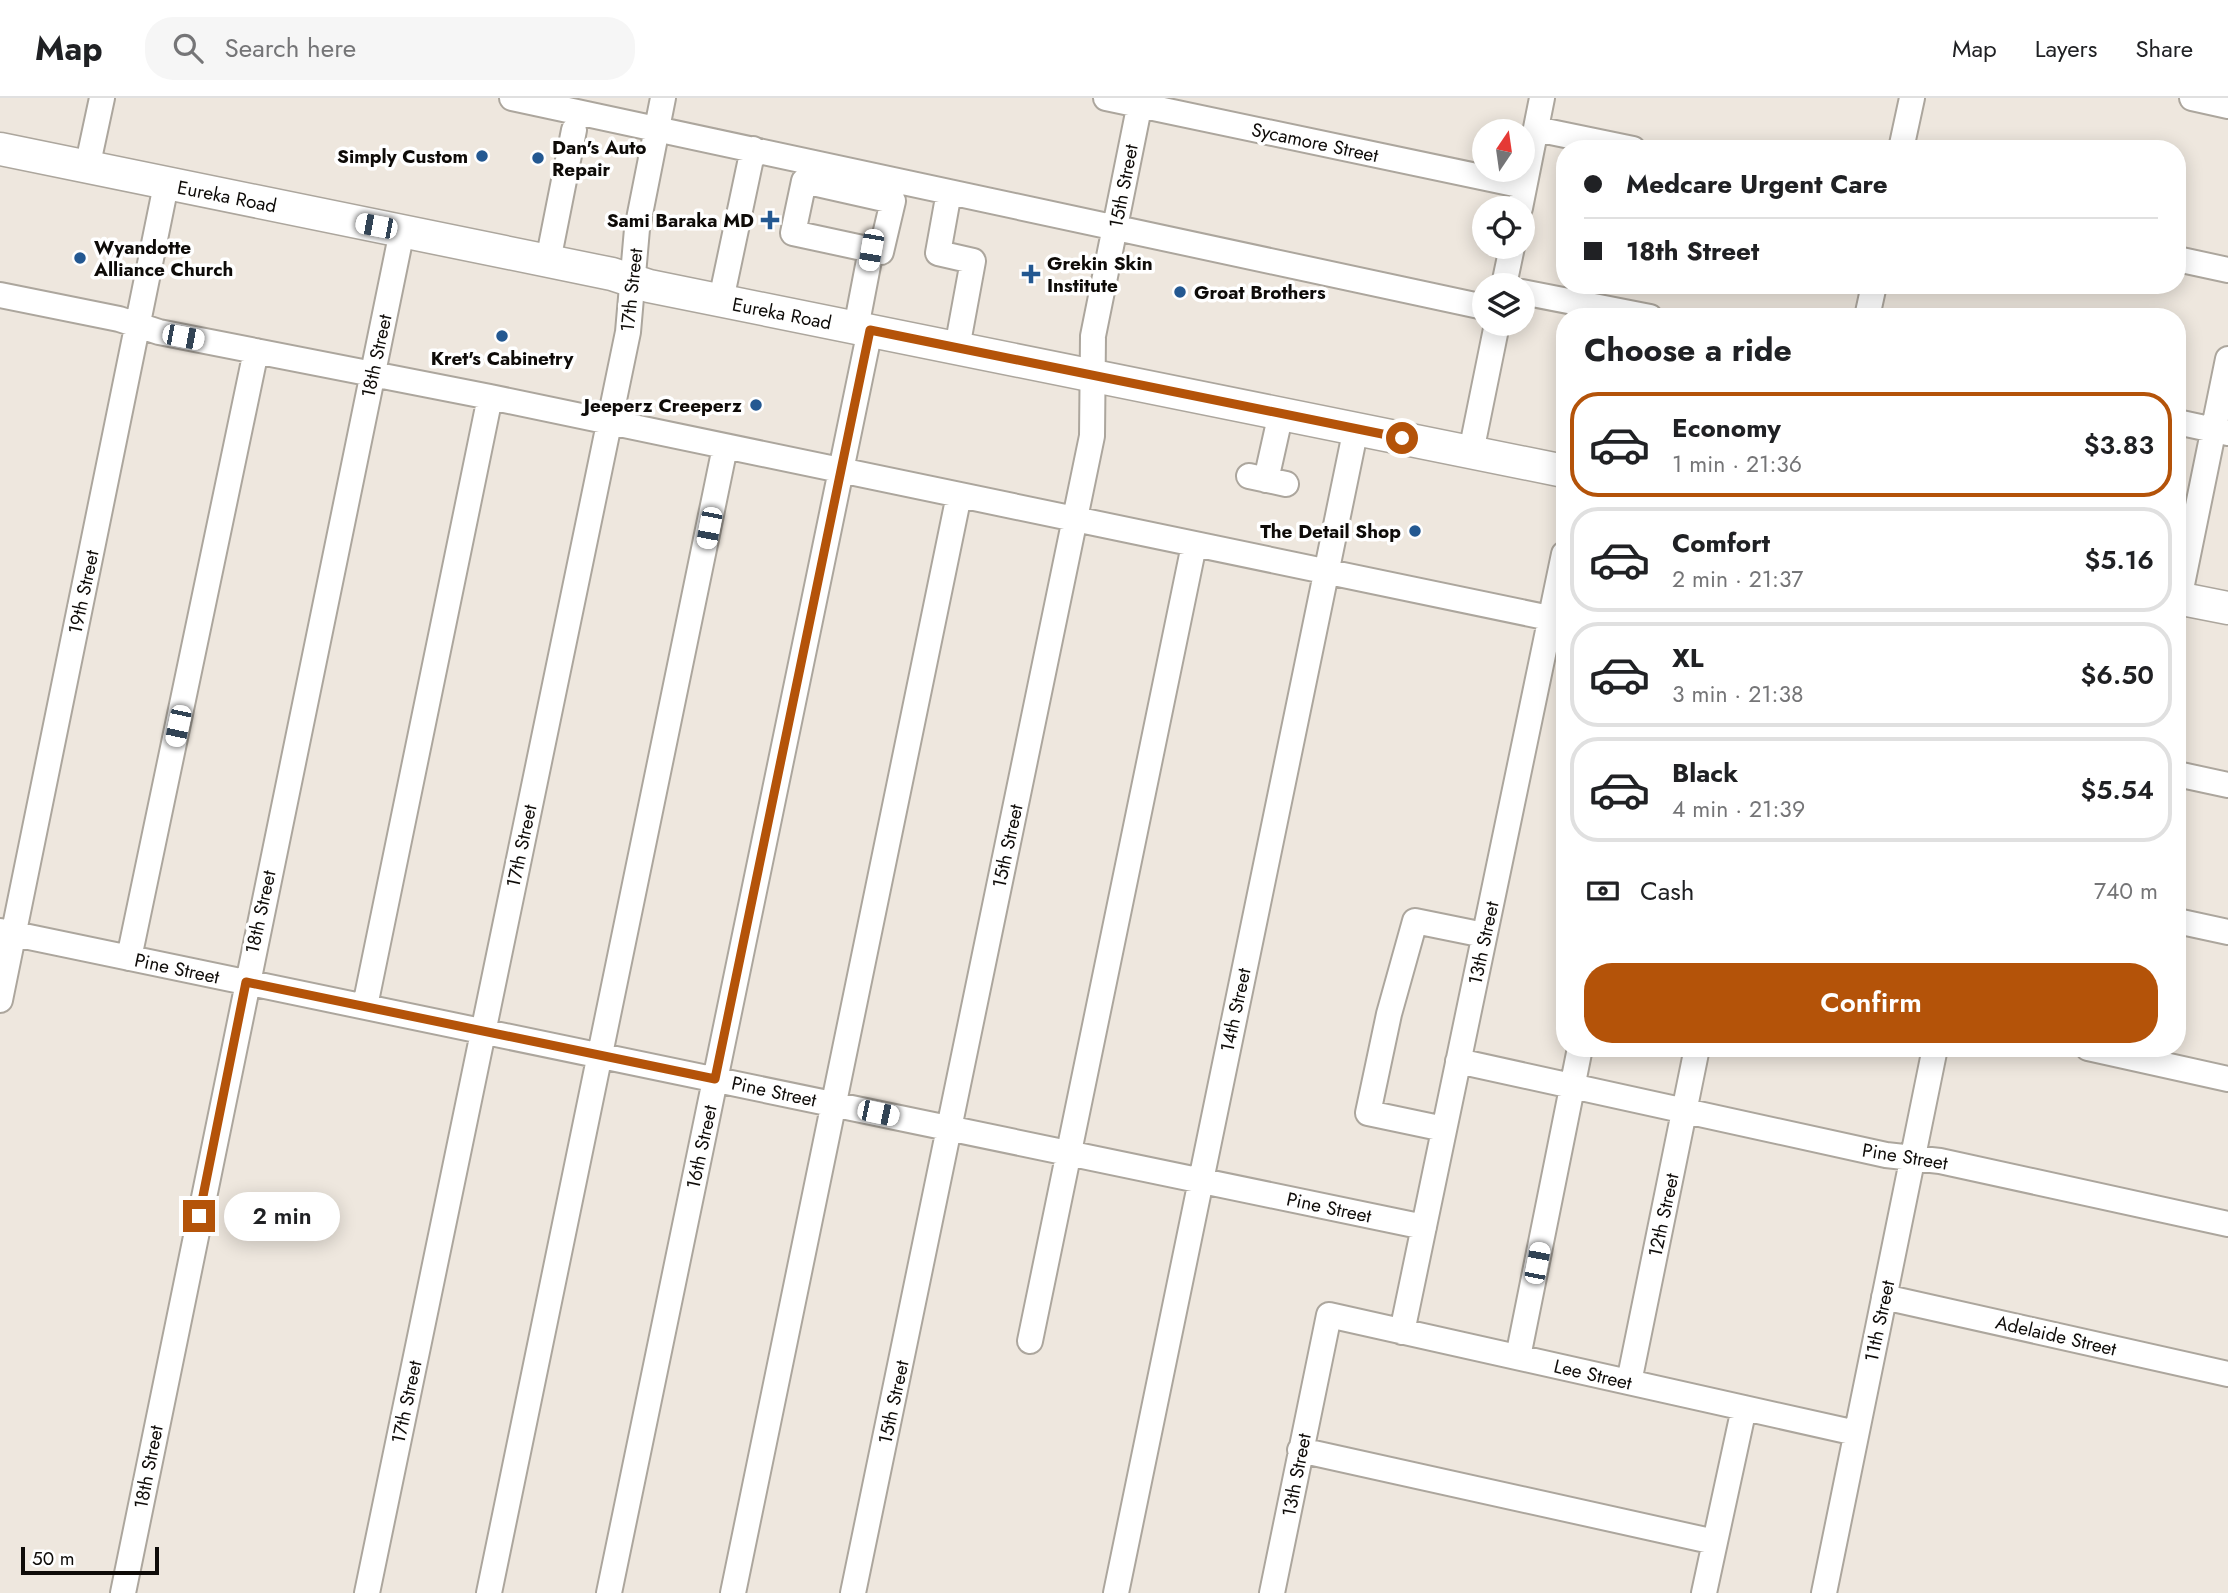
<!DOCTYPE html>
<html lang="en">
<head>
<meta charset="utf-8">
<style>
  body { margin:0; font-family:Jost,sans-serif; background:#f6f6f6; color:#202124; height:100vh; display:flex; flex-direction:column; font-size:26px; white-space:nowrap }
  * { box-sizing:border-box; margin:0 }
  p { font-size:23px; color:#757577 }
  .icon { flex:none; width:38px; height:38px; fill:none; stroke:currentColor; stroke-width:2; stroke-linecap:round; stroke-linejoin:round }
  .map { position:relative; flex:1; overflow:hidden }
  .panel { position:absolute; left:1556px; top:210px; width:630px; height:749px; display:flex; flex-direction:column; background:#fff; border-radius:28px; box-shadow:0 4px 18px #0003 }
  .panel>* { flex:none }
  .guide { position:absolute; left:1556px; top:42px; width:630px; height:154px; border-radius:28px; box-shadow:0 4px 18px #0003; display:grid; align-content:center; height:154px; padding:0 28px; background:#fff }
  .needle { width:46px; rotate:13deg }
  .tools { position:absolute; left:1472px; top:21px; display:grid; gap:14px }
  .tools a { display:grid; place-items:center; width:63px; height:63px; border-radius:50%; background:#fff; box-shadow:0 4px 18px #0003; font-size:35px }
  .scale { position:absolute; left:21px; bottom:18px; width:138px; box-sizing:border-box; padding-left:7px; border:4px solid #0e0b08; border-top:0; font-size:19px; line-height:24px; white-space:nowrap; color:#0e0b08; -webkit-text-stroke:5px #fff; paint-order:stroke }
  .end { position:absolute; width:32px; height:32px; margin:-16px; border:9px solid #b45309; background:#fff; box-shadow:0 0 0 4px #fff }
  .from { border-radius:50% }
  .bubble { position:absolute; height:49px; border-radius:24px; background:#fff; box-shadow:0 4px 18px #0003; font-size:23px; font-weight:600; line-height:49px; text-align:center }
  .car { position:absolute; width:21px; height:42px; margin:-21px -10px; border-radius:9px; box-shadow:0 0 5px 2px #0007; background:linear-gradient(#fff 24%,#345 0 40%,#fff 0 76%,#345 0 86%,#fff 0) }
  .guide b { display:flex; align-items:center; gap:24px; height:66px; font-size:26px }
  .guide b+b { border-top:2px solid #e0e0e0 }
  .guide i { width:18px; height:18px; background:#202124 }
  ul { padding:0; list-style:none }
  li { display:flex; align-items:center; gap:21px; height:105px; margin:0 14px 10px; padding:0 14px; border:4px solid #e0e0e0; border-radius:28px }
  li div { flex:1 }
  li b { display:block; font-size:26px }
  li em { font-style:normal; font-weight:600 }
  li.active { border-color:#b45309 }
  li>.icon { width:63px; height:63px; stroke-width:1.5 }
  h2 { padding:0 28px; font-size:32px; line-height:84px }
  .pay { display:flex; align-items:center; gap:18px; height:77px; padding:0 28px; font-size:26px }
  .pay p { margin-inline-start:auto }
  .action { display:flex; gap:14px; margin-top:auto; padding:14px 28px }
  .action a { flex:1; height:80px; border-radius:28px; background:#b45309; color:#fff; font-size:28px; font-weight:600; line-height:80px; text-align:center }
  header { display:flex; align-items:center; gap:42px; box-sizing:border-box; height:98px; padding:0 35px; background:#fff; border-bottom:2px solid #e0e0e0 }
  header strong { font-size:33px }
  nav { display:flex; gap:38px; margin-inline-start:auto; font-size:24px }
  .search { width:490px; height:63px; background:#f6f6f6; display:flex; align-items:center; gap:18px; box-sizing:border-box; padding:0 24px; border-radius:28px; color:#757577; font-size:26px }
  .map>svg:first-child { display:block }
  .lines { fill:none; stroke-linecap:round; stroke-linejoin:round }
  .minor-casing { stroke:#aca69d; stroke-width:28 }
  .major-casing { stroke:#aca69d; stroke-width:35 }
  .minor { stroke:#fff; stroke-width:24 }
  .major { stroke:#fff; stroke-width:32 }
  .route { stroke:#b45309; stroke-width:9 }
  .poi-dot { fill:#235891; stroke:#fff; stroke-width:2.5 }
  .labels { text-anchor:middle; stroke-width:7; stroke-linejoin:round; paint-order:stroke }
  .street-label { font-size:19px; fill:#0e0b08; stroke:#fff }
  .poi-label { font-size:19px; font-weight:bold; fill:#0e0b08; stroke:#fff; text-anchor:start }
</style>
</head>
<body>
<header>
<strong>Map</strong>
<div class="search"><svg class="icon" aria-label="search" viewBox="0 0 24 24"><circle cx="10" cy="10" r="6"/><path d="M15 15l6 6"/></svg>Search here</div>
<nav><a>Map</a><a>Layers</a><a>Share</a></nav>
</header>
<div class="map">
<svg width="2228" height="1495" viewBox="0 0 2228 1495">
  <rect width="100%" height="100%" fill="#eee7de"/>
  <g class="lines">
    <defs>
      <path id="minor" d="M512 0 1484 209
        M1106 0 1524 88
        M2192 0 2228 8
        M1536 31 1633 51
        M1901 51 1912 0
        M87 70 102 0
        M804 83 893 103 881 154 793 135Z
        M949 94 938 155 973 163 957 250
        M1520 110 1542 0
        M2177 161 2228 172
        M548 163 574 32
        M1504 187 1512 149
        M1522 194 1650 219
        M0 197 119 221 159 234 490 299 1564 523
        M721 202 753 51
        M1867 219 1874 187
        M856 230 871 152
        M2177 324 2228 335
        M1471 354 1497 226
        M1249 378 1286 386
        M1266 382 1281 315
        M2179 501 2228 261
        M2177 676 2228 687
        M2177 823 2228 834
        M0 833 1424 1129
        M129 860 256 253
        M0 902 166 87
        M365 908 490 299
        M2088 950 2228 981
        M1458 963 1886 1057 1940 1063 2228 1126
        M1444 1031 1368 1015 1389 916 1415 823 1484 837
        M1884 1199 2228 1276
        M1402 1234 1564 456
        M1030 1243 1194 447
        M1518 1259 1580 950
        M1629 1284 1697 950
        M1300 1352 1715 1444 1704 1495
        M1715 1444 1744 1310
        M123 1495 402 133
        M367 1495 628 234 637 131 663 0
        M489 1495 725 349
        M609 1495 870 232
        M733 1495 959 397
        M853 1495 1092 338 1093 238 1141 0
        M1116 1495 1356 330
        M1272 1495 1329 1217 1856 1335
        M1824 1495 1935 950"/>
      <path id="major" d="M0 51 612 176 649 188 1564 373
        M2177 500 2228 510"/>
    </defs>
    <use href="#minor" class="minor-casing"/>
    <use href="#major" class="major-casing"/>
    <use href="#minor" class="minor"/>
    <use href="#major" class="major"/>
  </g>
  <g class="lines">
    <path class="route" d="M199 1118 246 884 715 981 870 232 1402 340"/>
  </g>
  <g class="poi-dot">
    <circle cx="482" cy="58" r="7"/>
    <circle cx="538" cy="60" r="7"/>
    <path d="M766.5 111.5h7v7h7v7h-7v7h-7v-7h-7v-7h7z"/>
    <circle cx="80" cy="160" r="7"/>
    <path d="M1027.5 165.5h7v7h7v7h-7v7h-7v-7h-7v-7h7z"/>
    <circle cx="1180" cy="194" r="7"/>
    <circle cx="502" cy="238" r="7"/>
    <circle cx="756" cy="307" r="7"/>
    <circle cx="1415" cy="433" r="7"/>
  </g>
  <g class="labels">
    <g class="street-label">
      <text transform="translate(1315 44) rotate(12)" y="7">Sycamore Street</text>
      <text transform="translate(1123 88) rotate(-79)" y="7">15th Street</text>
      <text transform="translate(227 98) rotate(11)" y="7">Eureka Road</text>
      <text transform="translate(631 192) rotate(-84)" y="7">17th Street</text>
      <text transform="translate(782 215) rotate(11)" y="7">Eureka Road</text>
      <text transform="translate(376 258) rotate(-78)" y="7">18th Street</text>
      <text transform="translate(83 494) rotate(-78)" y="7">19th Street</text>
      <text transform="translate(521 748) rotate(-78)" y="7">17th Street</text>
      <text transform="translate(1007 748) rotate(-78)" y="7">15th Street</text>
      <text transform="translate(260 814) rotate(-78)" y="7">18th Street</text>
      <text transform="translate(1483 845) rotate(-78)" y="7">13th Street</text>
      <text transform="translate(177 870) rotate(12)" y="7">Pine Street</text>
      <text transform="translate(1235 912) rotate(-78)" y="7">14th Street</text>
      <text transform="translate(774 993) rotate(12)" y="7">Pine Street</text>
      <text transform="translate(701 1049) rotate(-78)" y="7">16th Street</text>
      <text transform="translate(1905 1058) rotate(9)" y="7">Pine Street</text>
      <text transform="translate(1329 1109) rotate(12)" y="7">Pine Street</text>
      <text transform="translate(1663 1117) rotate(-78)" y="7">12th Street</text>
      <text transform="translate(1879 1223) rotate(-78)" y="7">11th Street</text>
      <text transform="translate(2056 1237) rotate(13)" y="7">Adelaide Street</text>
      <text transform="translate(1593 1276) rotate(13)" y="7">Lee Street</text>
      <text transform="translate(406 1304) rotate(-78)" y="7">17th Street</text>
      <text transform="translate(893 1304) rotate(-78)" y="7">15th Street</text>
      <text transform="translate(148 1369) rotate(-79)" y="7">18th Street</text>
      <text transform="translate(1296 1377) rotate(-79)" y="7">13th Street</text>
    </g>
    <g class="poi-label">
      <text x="552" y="56">Dan's Auto<tspan x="552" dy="22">Repair</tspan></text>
      <text x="468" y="65" text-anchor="end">Simply Custom</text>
      <text x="754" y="129" text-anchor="end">Sami Baraka MD</text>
      <text x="94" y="156">Wyandotte<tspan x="94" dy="22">Alliance Church</tspan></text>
      <text x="1047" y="172">Grekin Skin<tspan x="1047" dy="22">Institute</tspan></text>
      <text x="1194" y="201">Groat Brothers</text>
      <text x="502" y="267" text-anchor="middle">Kret's Cabinetry</text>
      <text x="742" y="314" text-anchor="end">Jeeperz Creeperz</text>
      <text x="1401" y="440" text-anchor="end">The Detail Shop</text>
    </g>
  </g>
</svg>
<div class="tools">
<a><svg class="needle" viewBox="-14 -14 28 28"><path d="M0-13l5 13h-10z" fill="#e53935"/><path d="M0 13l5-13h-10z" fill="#757577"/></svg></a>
<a><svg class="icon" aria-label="locate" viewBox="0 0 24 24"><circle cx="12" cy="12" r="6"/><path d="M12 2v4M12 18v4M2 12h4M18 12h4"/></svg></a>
<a><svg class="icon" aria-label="layers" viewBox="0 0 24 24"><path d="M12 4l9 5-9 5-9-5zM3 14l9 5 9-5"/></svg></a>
</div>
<div class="scale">50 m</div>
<i class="end from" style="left:1402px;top:340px"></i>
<i class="end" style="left:199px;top:1118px"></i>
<div class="bubble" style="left:224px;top:1094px;width:116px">2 min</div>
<i class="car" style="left:376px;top:128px;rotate:281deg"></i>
<i class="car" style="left:871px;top:152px;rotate:190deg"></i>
<i class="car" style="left:183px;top:239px;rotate:101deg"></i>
<i class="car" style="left:709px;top:430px;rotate:191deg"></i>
<i class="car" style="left:178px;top:628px;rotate:192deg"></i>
<i class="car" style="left:878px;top:1015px;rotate:102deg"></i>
<i class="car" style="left:1537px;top:1165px;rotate:11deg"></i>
<div class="guide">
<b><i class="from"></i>Medcare Urgent Care</b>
<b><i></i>18th Street</b>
</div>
<section class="panel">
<h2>Choose a ride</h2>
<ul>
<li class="active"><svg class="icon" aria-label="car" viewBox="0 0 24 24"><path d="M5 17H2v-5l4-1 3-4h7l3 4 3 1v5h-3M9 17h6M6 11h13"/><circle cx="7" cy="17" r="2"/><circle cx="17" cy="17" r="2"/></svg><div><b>Economy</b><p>1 min · 21:36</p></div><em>$3.83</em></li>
<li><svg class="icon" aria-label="car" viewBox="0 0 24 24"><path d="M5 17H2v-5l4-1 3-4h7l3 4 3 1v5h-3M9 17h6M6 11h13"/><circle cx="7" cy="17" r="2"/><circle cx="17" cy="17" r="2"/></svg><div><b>Comfort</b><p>2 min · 21:37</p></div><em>$5.16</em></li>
<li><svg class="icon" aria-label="car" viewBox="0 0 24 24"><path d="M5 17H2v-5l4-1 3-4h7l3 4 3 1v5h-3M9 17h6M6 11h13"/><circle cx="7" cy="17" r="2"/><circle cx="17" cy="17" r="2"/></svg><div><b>XL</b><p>3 min · 21:38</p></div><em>$6.50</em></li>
<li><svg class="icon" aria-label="car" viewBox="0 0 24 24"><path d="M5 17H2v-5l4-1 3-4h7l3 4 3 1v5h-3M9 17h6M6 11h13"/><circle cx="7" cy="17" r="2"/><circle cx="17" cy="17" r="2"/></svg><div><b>Black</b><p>4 min · 21:39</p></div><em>$5.54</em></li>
</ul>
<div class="pay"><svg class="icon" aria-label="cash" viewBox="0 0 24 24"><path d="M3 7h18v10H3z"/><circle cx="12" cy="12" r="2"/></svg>Cash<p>740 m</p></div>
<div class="action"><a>Confirm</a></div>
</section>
</div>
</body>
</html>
